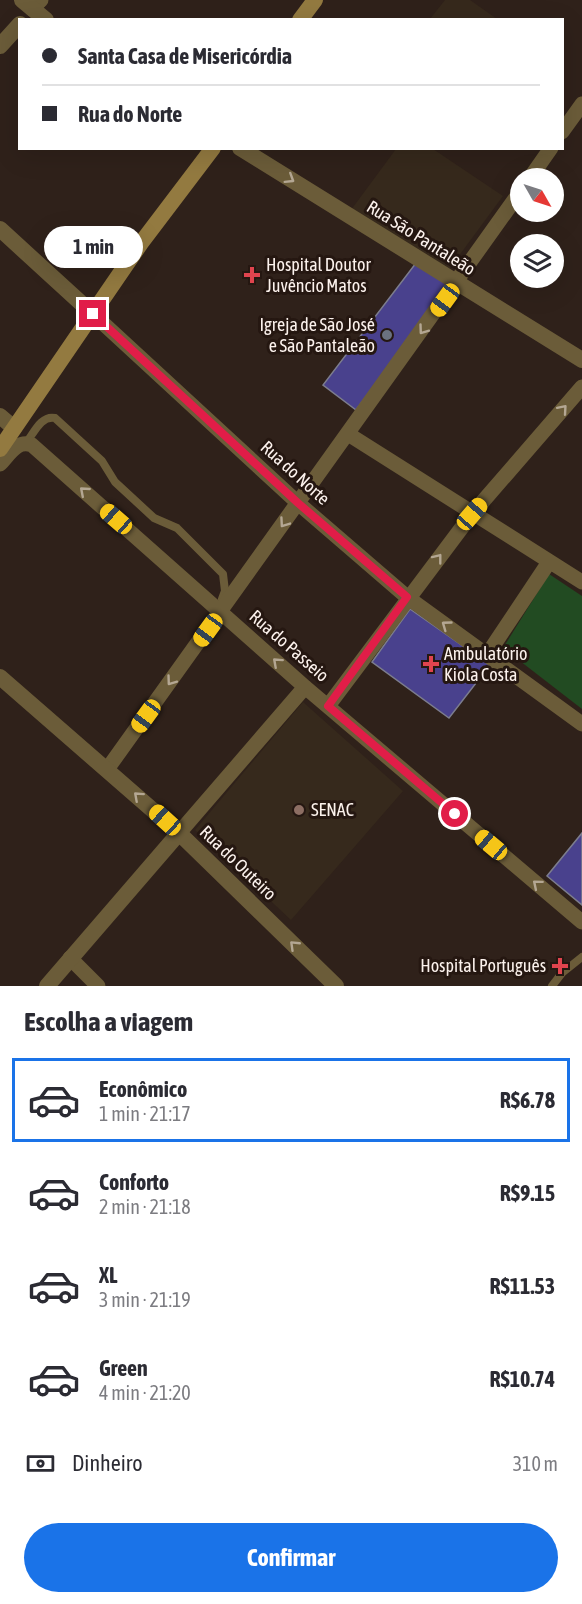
<!DOCTYPE html>
<html lang="pt">
<head>
<meta charset="utf-8">
<style>
  body { margin:0; font-family:"Asap Condensed",sans-serif; background:#f2f2f3; color:#2b2b33; height:100vh; display:flex; flex-direction:column; font-size:22px; white-space:nowrap }
  * { box-sizing:border-box; margin:0 }
  p { font-size:20px; color:#7c7c81 }
  .icon { flex:none; width:33px; height:33px; fill:none; stroke:currentColor; stroke-width:2; stroke-linecap:round; stroke-linejoin:round }
  .map { position:relative; height:986px; overflow:hidden }
  .sheet { display:flex; flex-direction:column; background:#fff; flex:1 }
  .sheet>* { flex:none }
  .top-card { position:absolute; left:18px; top:18px; width:546px; height:132px; border-radius:0px; box-shadow:0 6px 24px #0002; display:grid; align-content:center; height:132px; padding:0 24px; background:#fff }
  .needle { width:39px; rotate:129deg }
  .controls { position:absolute; left:510px; top:168px; display:grid; gap:12px }
  .controls a { display:grid; place-items:center; width:54px; height:54px; border-radius:50%; background:#fff; box-shadow:0 6px 24px #0002; font-size:30px }
  .end { position:absolute; width:27px; height:27px; margin:-14px; border:8px solid #e11d48; background:#fff; box-shadow:0 0 0 3px #fff }
  .from { border-radius:50% }
  .bubble { position:absolute; height:42px; border-radius:21px; background:#fff; box-shadow:0 6px 24px #0002; font-size:20px; font-weight:700; line-height:42px; text-align:center }
  .car { position:absolute; width:18px; height:36px; margin:-18px -9px; border-radius:8px; box-shadow:0 0 4px 2px #0007; background:linear-gradient(#f5c518 24%,#345 0 40%,#f5c518 0 76%,#345 0 86%,#f5c518 0) }
  .top-card b { display:flex; align-items:center; gap:21px; height:57px; font-size:22px }
  .top-card b+b { border-top:2px solid #e1e1e2 }
  .top-card i { width:15px; height:15px; background:#2b2b33 }
  ul { padding:0; list-style:none }
  li { display:flex; align-items:center; gap:18px; height:84px; margin:0 12px 9px; padding:0 12px; border:3px solid transparent; border-radius:0px }
  li div { flex:1 }
  li b { display:block; font-size:22px }
  li em { font-style:normal; font-weight:700 }
  li.on { border-color:#1a73e8 }
  li>.icon { width:54px; height:54px; stroke-width:1.5 }
  h2 { padding:0 24px; font-size:27px; line-height:72px }
  .pay { display:flex; align-items:center; gap:15px; height:66px; padding:0 24px; font-size:22px }
  .pay p { margin-inline-start:auto }
  .button { display:flex; gap:12px; margin-top:auto; padding:12px 24px }
  .button a { flex:1; height:69px; border-radius:36px; background:#1a73e8; color:#fff; font-size:24px; font-weight:700; line-height:69px; text-align:center }
  .map>svg:first-child { display:block }
  .education { fill:#36291c }
  .green { fill:#224b22 }
  .building { fill:#49418d; stroke:#7c7d8e; stroke-width:1.5 }
  .lines { fill:none; stroke-linecap:round; stroke-linejoin:round }
  .service { stroke:#6b5c39; stroke-width:8 }
  .minor { stroke:#6b5c39; stroke-width:15 }
  .tertiary { stroke:#6b5c39; stroke-width:16 }
  .secondary { stroke:#937a40; stroke-width:16 }
  .oneway { stroke:#b4a793 }
  .route { stroke:#e11d48; stroke-width:8 }
  .health-dot { fill:#e0444e; stroke:#251711; stroke-width:2 }
  .worship-dot { fill:#6b7280; stroke:#251711; stroke-width:2 }
  .education-dot { fill:#8d6e63; stroke:#251711; stroke-width:2 }
  .labels { text-anchor:middle; stroke-width:6; stroke-linejoin:round; paint-order:stroke }
  .street-label { font-size:18px; fill:#fcf2ed; stroke:#251711 }
  .poi-label { font-size:18px; fill:#fcf2ed; stroke:#251711; text-anchor:start }
</style>
</head>
<body>
<div class="map">
<svg width="582" height="986" viewBox="0 0 582 986">
  <rect width="100%" height="100%" fill="#2f211a"/>
  <path class="education" d="M445 0H470L497 19H430Z
    M396 149H433L503 196 447 272 351 210Z
    M303 702 403 791 291 920 195 830Z"/>
  <path class="green" d="M549 574 582 596V709L503 648Z"/>
  <path class="building" d="M416 263 450 285 356 410 323 385Z
    M410 609 490 665 449 718 372 662Z
    M582 833V905L547 876Z"/>
  <g class="lines">
    <path class="service" d="M26 443C34 433 41 415 55 418L102 461 115 482 154 518 177 528 223 574 225 591 222 599
      M552 986 562 973 582 957"/>
    <path class="minor" d="M32 9 41 0
      M562 132 582 104
      M530 178 551 148
      M93 314 298 503 407 597 582 724
      M348 434 582 582
      M0 464C9 455 17 439 32 445L305 687 582 922
      M487 655 549 562
      M328 706 472 514 582 387
      M108 768 520 192
      M179 833 305 687
      M70 958 98 986"/>
    <path class="tertiary" d="M22 0 46 20
      M0 46 20 24
      M240 148 582 360
      M0 229 93 314
      M0 416 14 428
      M0 677 179 833 336 986
      M47 986 179 833"/>
    <path class="secondary" d="M300 20 315 0
      M0 449 141 243 213 148"/>
  </g>
  <defs><path id="oneway-chevron" d="M-2-3.5L2.5 0L-2 3.5" fill="none" stroke-width="1.6" stroke-linecap="round" stroke-linejoin="round" transform="scale(1.5)"/></defs>
  <g class="oneway">
    <use href="#oneway-chevron" transform="translate(290 179) rotate(32)"/>
    <use href="#oneway-chevron" transform="translate(423 330) rotate(126)"/>
    <use href="#oneway-chevron" transform="translate(563 409) rotate(-49)"/>
    <use href="#oneway-chevron" transform="translate(84 491) rotate(-139)"/>
    <use href="#oneway-chevron" transform="translate(284 523) rotate(125)"/>
    <use href="#oneway-chevron" transform="translate(438 558) rotate(-52)"/>
    <use href="#oneway-chevron" transform="translate(446 625) rotate(-144)"/>
    <use href="#oneway-chevron" transform="translate(277 662) rotate(-138)"/>
    <use href="#oneway-chevron" transform="translate(171 681) rotate(126)"/>
    <use href="#oneway-chevron" transform="translate(138 796) rotate(-138)"/>
    <use href="#oneway-chevron" transform="translate(537 884) rotate(-140)"/>
    <use href="#oneway-chevron" transform="translate(294 945) rotate(-136)"/>
  </g>
  <g class="lines">
    <path class="route" d="M93 314 298 503 407 597 328 706 455 814"/>
  </g>
  <g class="health-dot">
    <path d="M249 266h6v6h6v6h-6v6h-6v-6h-6v-6h6z"/>
    <path d="M428 655h6v6h6v6h-6v6h-6v-6h-6v-6h6z"/>
    <path d="M557 957h6v6h6v6h-6v6h-6v-6h-6v-6h6z"/>
  </g>
  <circle class="worship-dot" cx="387" cy="335" r="6"/>
  <circle class="education-dot" cx="299" cy="810" r="6"/>
  <g class="labels">
    <g class="street-label">
      <text transform="translate(421 238) rotate(32)" y="6">Rua São Pantaleão</text>
      <text transform="translate(295 473) rotate(42)" y="6">Rua do Norte</text>
      <text transform="translate(289 646) rotate(41)" y="6">Rua do Passeio</text>
      <text transform="translate(238 863) rotate(44)" y="6">Rua do Outeiro</text>
    </g>
    <g class="poi-label">
      <text x="266" y="271">Hospital Doutor<tspan x="266" dy="21">Juvêncio Matos</tspan></text>
      <text x="375" y="331" text-anchor="end">Igreja de São José<tspan x="375" dy="21">e São Pantaleão</tspan></text>
      <text x="444" y="660">Ambulatório<tspan x="444" dy="21">Kiola Costa</tspan></text>
      <text x="311" y="816">SENAC</text>
      <text x="546" y="972" text-anchor="end">Hospital Português</text>
    </g>
  </g>
</svg>
<div class="controls">
<a><svg class="needle" viewBox="-14 -14 28 28"><path d="M0-13l5 13h-10z" fill="#e53935"/><path d="M0 13l5-13h-10z" fill="#7c7c81"/></svg></a>
<a><svg class="icon" aria-label="layers" viewBox="0 0 24 24"><path d="M12 4l9 5-9 5-9-5zM3 14l9 5 9-5"/></svg></a>
</div>
<i class="end from" style="left:455px;top:814px"></i>
<i class="end" style="left:93px;top:314px"></i>
<div class="bubble" style="left:44px;top:226px;width:99px">1 min</div>
<i class="car" style="left:445px;top:300px;rotate:216deg"></i>
<i class="car" style="left:472px;top:514px;rotate:41deg"></i>
<i class="car" style="left:116px;top:519px;rotate:311deg"></i>
<i class="car" style="left:208px;top:630px;rotate:216deg"></i>
<i class="car" style="left:146px;top:716px;rotate:216deg"></i>
<i class="car" style="left:165px;top:820px;rotate:312deg"></i>
<i class="car" style="left:491px;top:845px;rotate:310deg"></i>
<div class="top-card">
<b><i class="from"></i>Santa Casa de Misericórdia</b>
<b><i></i>Rua do Norte</b>
</div>
</div>
<section class="sheet">
<h2>Escolha a viagem</h2>
<ul>
<li class="on"><svg class="icon" aria-label="car" viewBox="0 0 24 24"><path d="M5 17H2v-5l4-1 3-4h7l3 4 3 1v5h-3M9 17h6M6 11h13"/><circle cx="7" cy="17" r="2"/><circle cx="17" cy="17" r="2"/></svg><div><b>Econômico</b><p>1 min · 21:17</p></div><em>R$6.78</em></li>
<li><svg class="icon" aria-label="car" viewBox="0 0 24 24"><path d="M5 17H2v-5l4-1 3-4h7l3 4 3 1v5h-3M9 17h6M6 11h13"/><circle cx="7" cy="17" r="2"/><circle cx="17" cy="17" r="2"/></svg><div><b>Conforto</b><p>2 min · 21:18</p></div><em>R$9.15</em></li>
<li><svg class="icon" aria-label="car" viewBox="0 0 24 24"><path d="M5 17H2v-5l4-1 3-4h7l3 4 3 1v5h-3M9 17h6M6 11h13"/><circle cx="7" cy="17" r="2"/><circle cx="17" cy="17" r="2"/></svg><div><b>XL</b><p>3 min · 21:19</p></div><em>R$11.53</em></li>
<li><svg class="icon" aria-label="car" viewBox="0 0 24 24"><path d="M5 17H2v-5l4-1 3-4h7l3 4 3 1v5h-3M9 17h6M6 11h13"/><circle cx="7" cy="17" r="2"/><circle cx="17" cy="17" r="2"/></svg><div><b>Green</b><p>4 min · 21:20</p></div><em>R$10.74</em></li>
</ul>
<div class="pay"><svg class="icon" aria-label="cash" viewBox="0 0 24 24"><path d="M3 7h18v10H3z"/><circle cx="12" cy="12" r="2"/></svg>Dinheiro<p>310 m</p></div>
<div class="button"><a>Confirmar</a></div>
</section>
</body>
</html>
